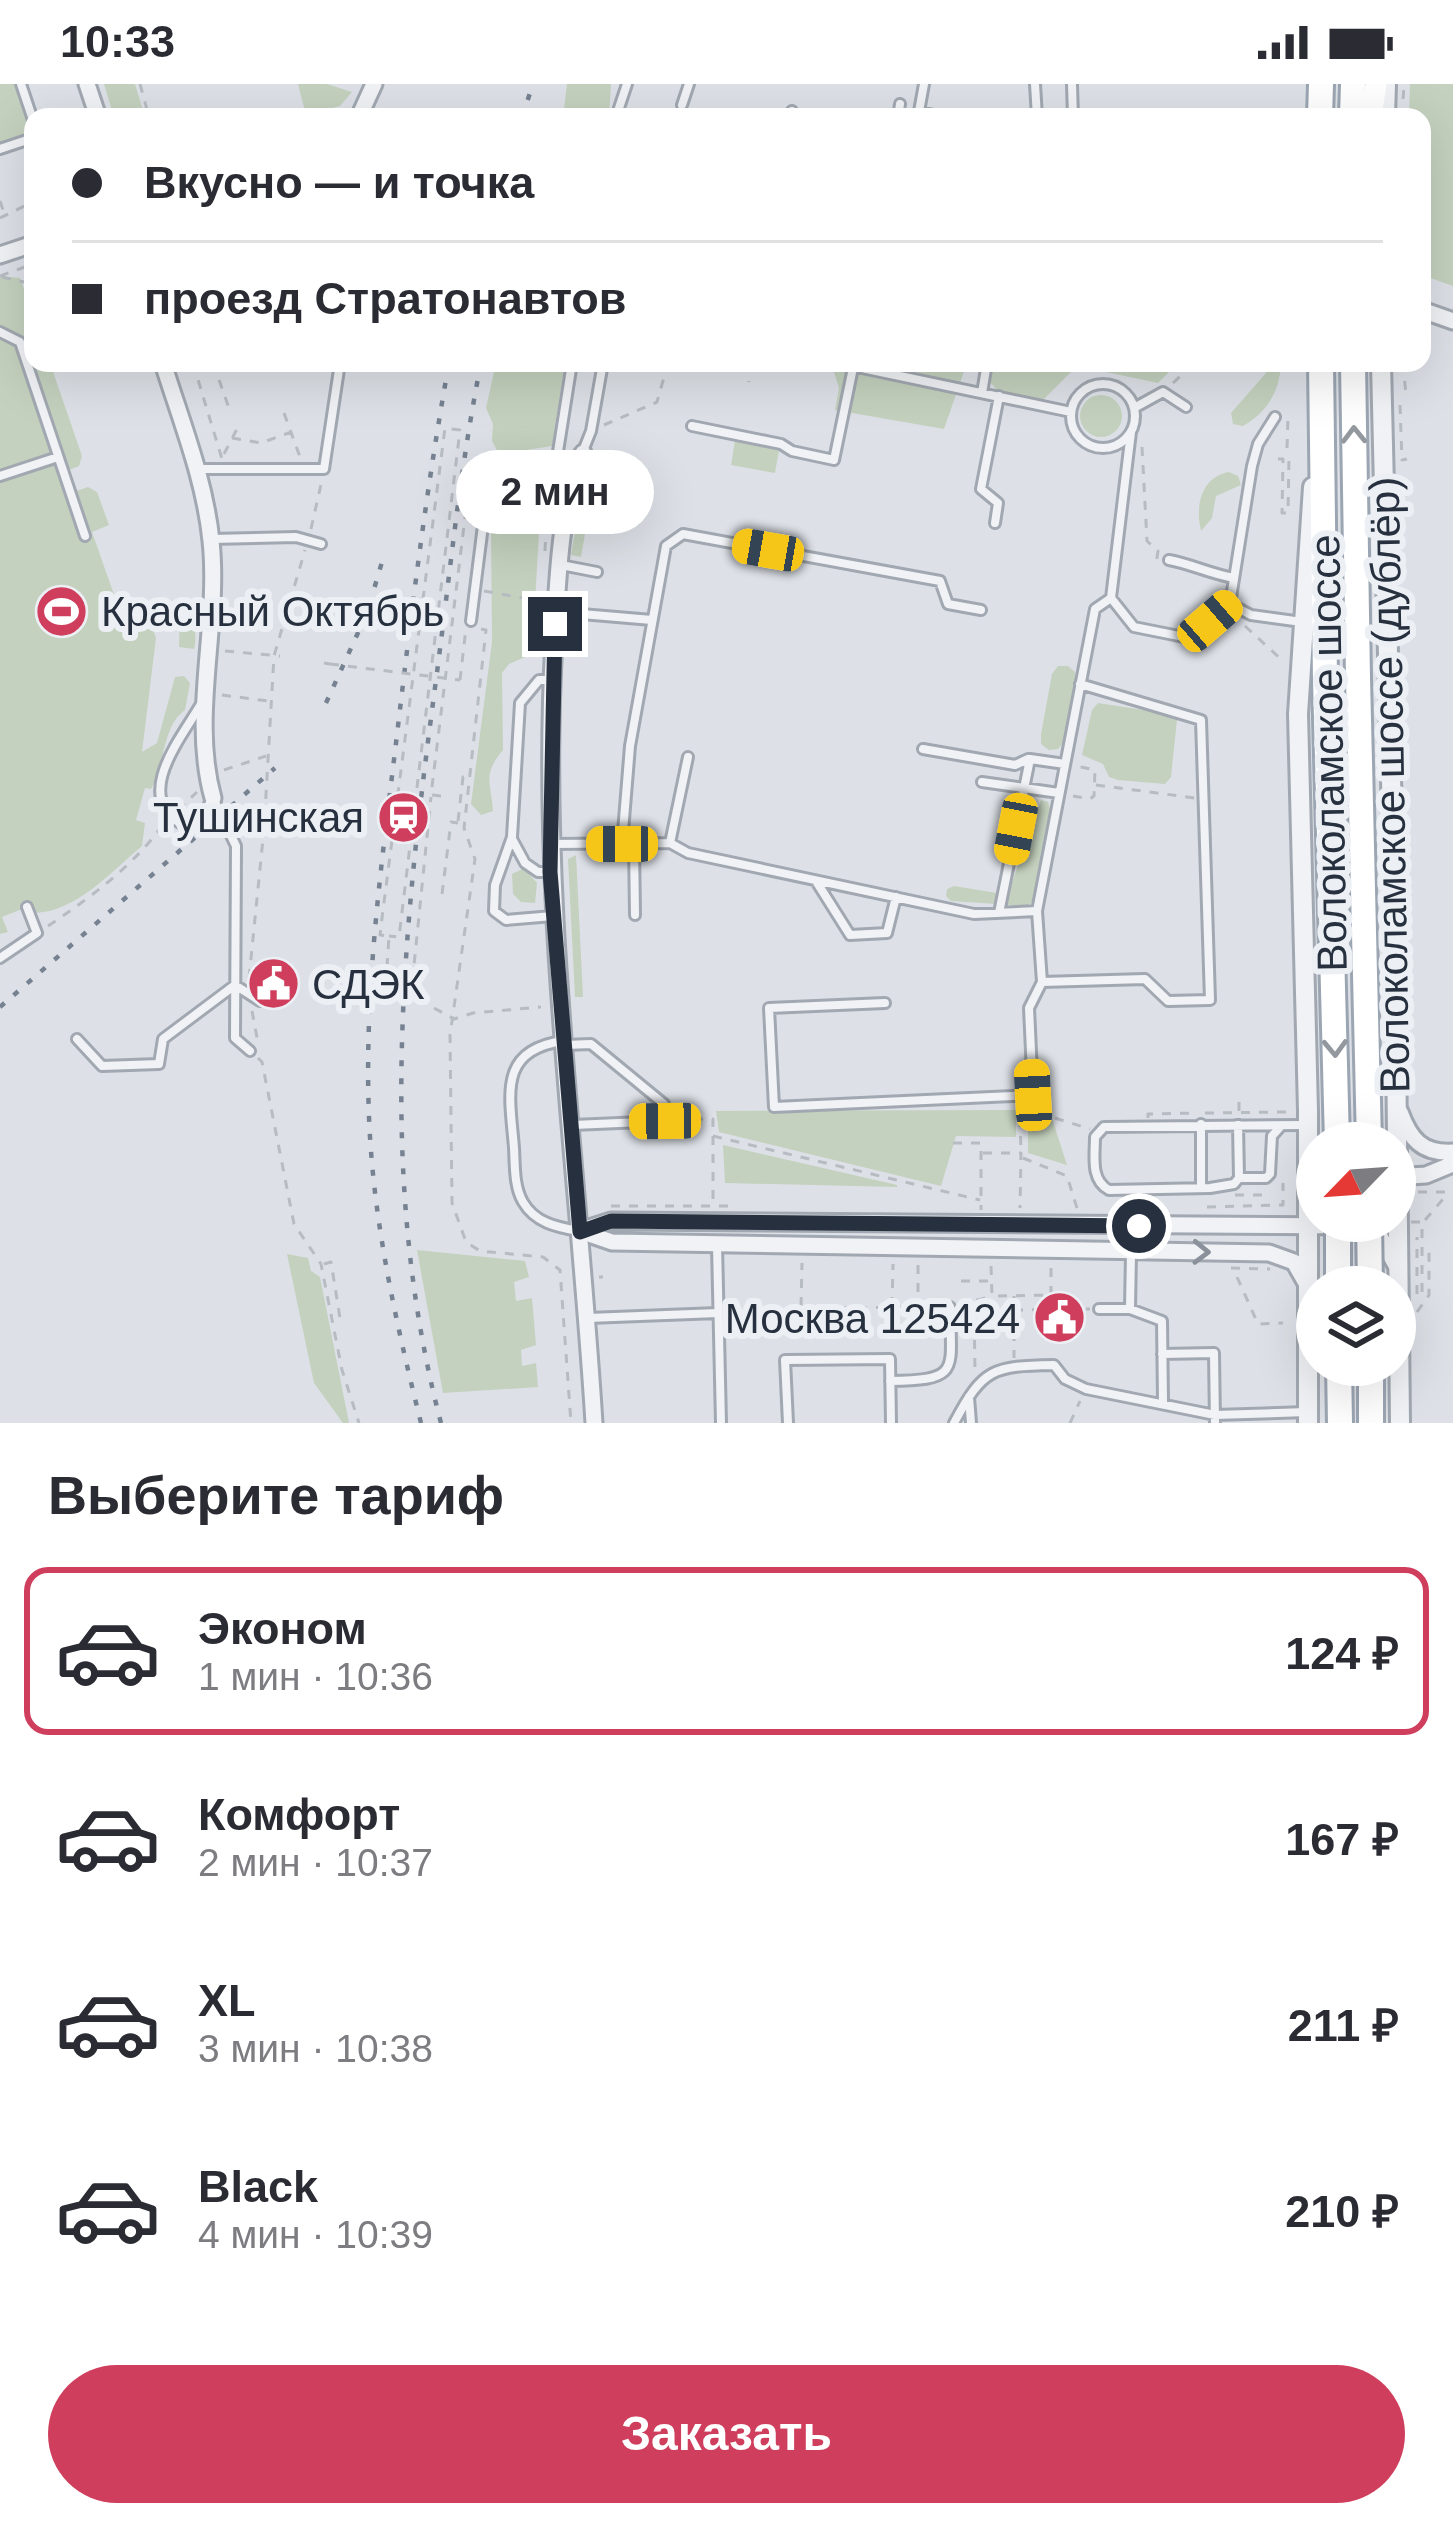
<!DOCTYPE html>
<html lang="ru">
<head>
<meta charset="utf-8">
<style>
  body { margin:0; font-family:Arial,sans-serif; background:#f2f2f3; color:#2b2b33; height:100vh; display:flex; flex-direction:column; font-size:45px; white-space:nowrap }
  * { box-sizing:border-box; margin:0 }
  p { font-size:39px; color:#7c7c81 }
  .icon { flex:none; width:66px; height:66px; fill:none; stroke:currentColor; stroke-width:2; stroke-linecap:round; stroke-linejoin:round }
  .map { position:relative; height:1339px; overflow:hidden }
  .side { display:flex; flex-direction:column; background:#fff; flex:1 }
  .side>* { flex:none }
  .top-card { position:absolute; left:24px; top:24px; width:1407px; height:264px; border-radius:24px; box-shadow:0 12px 48px #0002; display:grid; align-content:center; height:264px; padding:0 48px; background:#fff }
  .needle { width:78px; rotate:245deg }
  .tools { position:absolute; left:1296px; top:1038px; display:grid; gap:24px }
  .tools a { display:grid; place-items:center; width:120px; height:120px; border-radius:50%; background:#fff; box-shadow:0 12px 48px #0002; font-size:60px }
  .end { position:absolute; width:54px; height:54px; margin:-27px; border:15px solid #26303e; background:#fff; box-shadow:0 0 0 6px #fff }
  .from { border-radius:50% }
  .bubble { position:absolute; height:84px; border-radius:42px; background:#fff; box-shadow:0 12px 48px #0002; font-size:39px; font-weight:600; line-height:84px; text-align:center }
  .car { position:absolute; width:36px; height:72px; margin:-36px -18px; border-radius:15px; box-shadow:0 0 9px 3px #0007; background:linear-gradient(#f5c518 24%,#345 0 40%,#f5c518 0 76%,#345 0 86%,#f5c518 0) }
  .top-card b { display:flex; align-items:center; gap:42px; height:114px; font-size:45px }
  .top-card b+b { border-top:3px solid #e1e1e2 }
  .top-card i { width:30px; height:30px; background:#2b2b33 }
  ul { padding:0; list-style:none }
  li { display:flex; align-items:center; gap:36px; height:168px; margin:0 24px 18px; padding:0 24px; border:6px solid transparent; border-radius:24px }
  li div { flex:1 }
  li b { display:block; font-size:45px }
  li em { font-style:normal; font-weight:600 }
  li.on { border-color:#cf3f5d }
  li>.icon { width:108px; height:108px; stroke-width:1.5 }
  h2 { padding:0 48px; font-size:54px; line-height:144px }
  .action { display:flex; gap:24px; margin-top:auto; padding:24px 48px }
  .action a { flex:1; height:138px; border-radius:72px; background:#cf3f5d; color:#fff; font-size:48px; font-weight:600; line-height:138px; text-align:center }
  .status { display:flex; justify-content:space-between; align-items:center; height:84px; padding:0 60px; background:#fff; direction:ltr }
  .status svg { height:33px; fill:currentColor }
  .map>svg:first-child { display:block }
  .green { fill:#c4d1be }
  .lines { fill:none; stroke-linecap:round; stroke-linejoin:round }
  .service-casing { stroke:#a2a8b1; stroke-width:14 }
  .minor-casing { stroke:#a2a8b1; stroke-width:21 }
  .tertiary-casing { stroke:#a2a8b1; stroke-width:24 }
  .primary-casing { stroke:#9ca6b3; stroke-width:30 }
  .path { stroke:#b7bcc2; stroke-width:3; stroke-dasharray:9 9; stroke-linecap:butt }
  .service { stroke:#f0f2f5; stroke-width:8 }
  .minor { stroke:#f0f2f5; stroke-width:15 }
  .tertiary { stroke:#f0f2f5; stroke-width:18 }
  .secondary { stroke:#fff; stroke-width:21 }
  .primary { stroke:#fff; stroke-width:24 }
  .rail { stroke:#768291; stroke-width:4.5; stroke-dasharray:6 12; stroke-linecap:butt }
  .primary-bridge-casing { stroke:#9ca6b3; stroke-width:30; stroke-linecap:butt }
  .path-bridge { stroke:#b7bcc2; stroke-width:3; stroke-dasharray:9 9; stroke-linecap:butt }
  .primary-bridge { stroke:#fff; stroke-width:24 }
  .oneway { stroke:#92989e }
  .oneway2 { stroke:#8b919a }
  .route { stroke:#26303e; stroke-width:15 }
  .labels { text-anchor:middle; stroke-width:12; stroke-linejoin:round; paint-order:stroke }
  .poi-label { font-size:42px; fill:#26303e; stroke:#ecf0f5; text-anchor:start }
  .street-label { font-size:42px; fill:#26303e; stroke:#ecf0f5 }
</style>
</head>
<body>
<div class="status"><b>10:33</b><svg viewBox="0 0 49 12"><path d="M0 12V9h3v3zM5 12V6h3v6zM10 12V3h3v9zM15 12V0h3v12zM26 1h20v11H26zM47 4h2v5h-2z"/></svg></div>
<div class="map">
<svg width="1453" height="1339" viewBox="0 0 1453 1339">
  <rect width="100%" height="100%" fill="#dde1e7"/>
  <path class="green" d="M0 0H14L30 48 0 58Z
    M104 0H135L145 33H114Z
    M298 0H327L352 8 340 22 306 31Z
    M567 0H611L609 33H563Z
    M1410 0H1453V202L1422 191V33H1409Z
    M0 192 20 194 33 229V279H50L82 372 79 382 69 386 76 407 88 403 97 408 109 441 92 448 118 522 136 536 148 532 156 554 142 668 157 659 175 593 184 592 190 599 185 626C162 642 165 682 151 705L145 704 136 736 145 739 142 762C111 788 76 828 34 829L32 821 2 833 8 848 0 850Z
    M496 279H565L552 362 499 370 492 357 493 340 486 324Z
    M831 279H967L944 345 835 326 839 304Z
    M992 279H1178L1158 299 1077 282 1043 316 997 306 989 297Z
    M1268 279H1281C1280 306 1268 328 1243 342L1233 340 1231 329 1266 289Z
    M1080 332a21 21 0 1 1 42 0a21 21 0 1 1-42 0Z
    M735 357 779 366 775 389 731 381Z
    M588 370 610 374 601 429 589 427 581 473 571 471Z
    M1229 388 1238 392 1241 401 1216 412 1212 434 1201 447C1195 422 1201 393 1229 388Z
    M540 431 532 570 509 580 502 589 503 666C482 691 491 698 493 727L481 731 471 720 492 558 491 444C502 430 523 431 540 431Z
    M194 519C192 535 198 551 194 565L179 563 180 524Z
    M1058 582H1068L1075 588V598L1064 658 1058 665 1049 666 1041 660V650L1052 590Z
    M1098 619 1169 630 1177 636 1171 693 1165 700 1118 696 1109 693 1103 680 1082 671 1092 626Z
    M1041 716 1048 718 1050 725 1033 818 1027 822 951 817 946 812 947 805 954 802 1003 810 1009 807Z
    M576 771 583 913H575L568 775Z
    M524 784 537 799 535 819 521 818 513 810 512 790Z
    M1040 1022H1048L1067 1081 1028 1069V1033L1016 1032V1053L956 1052 941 1102 719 1048 716 1027 1039 1026Z
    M723 1061 897 1101V1103L725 1099Z
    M417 1166 525 1177 529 1193 514 1198 516 1217 532 1214 536 1261 521 1266 522 1282 536 1279 538 1303 443 1309Z
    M287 1170 308 1174 311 1187 320 1193 349 1339H343L314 1299Z"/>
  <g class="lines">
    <defs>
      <path id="service" d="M21 0 33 36
        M1035 0 1037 33
        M1072 0 1073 33
        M682 21 689 0
        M919 28 945 33
        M616 33 627 0
        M791 33 792 27
        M898 33 900 20
        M918 33 924 0
        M0 65 33 54
        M0 248 20 258 85 452
        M838 279 1071 328
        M1071 332a32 32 0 1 1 64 0a32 32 0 1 1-64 0Z
        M982 309 987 279
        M1134 324 1163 308 1186 323
        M692 342 781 360 792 367 834 376 854 279
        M1131 348 1111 514 1134 543 1184 553 1230 520 1252 382 1258 360 1275 333
        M583 367 591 347 603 279
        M198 385H324L340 279
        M0 392 58 373
        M568 404 557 374 572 279
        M995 439 998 419 981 405 999 312
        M211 455 296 453 321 460
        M1169 476C1191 480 1211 490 1234 494
        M561 481 597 488
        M1230 520 1251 531 1302 538
        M558 528 652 536
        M471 537 491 378 557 374
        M550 596H539L520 619 512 753 495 801 494 827 506 836 553 832
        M201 620C182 653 133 711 180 739L202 732 213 714 236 762 235 954 250 967
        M923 665 1015 681 1028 675
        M982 698 1059 709
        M512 755 525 779 538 788H551
        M670 759 688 769 974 830 1037 827 1042 898 1029 924 1033 1011 774 1023 769 924 885 919
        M551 760 670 759 688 673
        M622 760 630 662 666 462 683 450 940 497 948 520 981 526
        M634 760 635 831
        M816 797 850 851 887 849 896 813
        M1037 827 1095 525 1111 514
        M999 829 1030 675 1065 680
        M0 874 37 849 27 823
        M1042 898 1145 895 1168 917 1210 916 1201 636 1080 600
        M77 955 102 982 159 980 163 955 235 901 260 917
        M563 957C497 966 510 1012 514 1064 515 1082 514 1103 523 1118 535 1139 557 1143 578 1147
        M565 961 591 960 664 1020 665 1037 573 1041
        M1238 1041 1239 1094 1234 1100 1210 1104 1109 1106C1090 1096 1095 1072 1095 1053L1104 1043 1306 1041
        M1239 1094H1266L1270 1090 1272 1052 1281 1042
        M1201 1104V1040
        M717 1161 721 1339
        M1099 1225H1130L1162 1237 1163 1318
        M1130 1225 1131 1169
        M588 1234 718 1229
        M1162 1270 1214 1269 1215 1339
        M890 1297C961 1296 951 1288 950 1223
        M969 1313 971 1339
        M788 1339 785 1276 890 1275 891 1339
        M954 1339C983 1284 993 1282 1054 1281L1065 1295 1086 1305 1215 1331 1307 1328"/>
      <path id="minor" d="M87 0 98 33
        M359 33 374 0
        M0 171 33 160
        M1422 226 1453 237
        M163 279C181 337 205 396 211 457 220 541 190 632 213 714
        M583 369C559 425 558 496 554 557 539 818 578 1079 594 1339
        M1400 1028C1410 1055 1422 1070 1453 1068
        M1395 1093 1426 1091 1453 1080
        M580 1147 611 1137 1362 1142 1379 1151 1397 1183
        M580 1147 612 1158 1269 1169 1294 1178 1306 1199"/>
      <path id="tertiary" d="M1385 33 1386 0
        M1381 279 1395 860 1400 1339
        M1308 1339V1027L1298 630 1313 403"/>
      <path id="primary" d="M1320 33 1321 0
        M1352 33 1353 0
        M1321 279 1325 595
        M1353 279 1358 594
        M1339 1281 1340 1339
        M1371 1281V1339"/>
    </defs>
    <use href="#service" class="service-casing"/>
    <use href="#minor" class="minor-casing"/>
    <use href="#tertiary" class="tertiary-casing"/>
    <use href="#primary" class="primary-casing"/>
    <path class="path" d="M140 0 149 33
      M1402 33 1404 0
      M0 117 4 129H0
      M0 134 33 118
      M0 192 33 180
      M2 193 33 200
      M193 279 222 375
      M213 279 229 324
      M748 279 749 298
      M1403 279 1406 311
      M1173 299 1194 279
      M1400 321 1402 376 1407 375
      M284 329 300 373
      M604 341 657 318 668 279
      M232 354 261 359 291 348
      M1142 363 1147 457 1158 467 1156 480
      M1287 364 1288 333
      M224 370 237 345
      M1278 375H1283L1282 429H1288L1289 372
      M311 445 322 396
      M545 467 549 387
      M484 507 540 517
      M1245 542 1284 578
      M481 545 486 546 464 744 475 775 450 951 452 1119 466 1158 480 1167 543 1173 560 1186 571 1339
      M225 567 280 572
      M324 579 330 580
      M460 596 466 544
      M222 611 268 617
      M224 686 266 672
      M1096 701 1195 714
      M441 712 431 711 470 393
      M1073 712 1090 715 1094 712 1095 686 1076 682
      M178 726 197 708
      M458 737 463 693 469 694
      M442 810 451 738 458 739
      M48 842C91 813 132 783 162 742
      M387 883 389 852 380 851 382 834 445 344 460 346 399 853 389 852
      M249 894 264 745 274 572 305 466
      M386 905V909
      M415 911H411L431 713
      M434 924 454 935 473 929 541 923
      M252 927 258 959
      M258 974 262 978 294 1140 321 1180 342 1286 359 1339
      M1239 1027V1014
      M1205 1029 1287 1028
      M1020 1034 1021 1069
      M1055 1034 1090 1045
      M1148 1034V1030L1195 1029
      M676 1035H713V1120
      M713 1052 980 1116
      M953 1059H981V1126
      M983 1069H1021L1020 1124
      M1023 1074 1067 1092 1077 1124
      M1418 1108H1448
      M1235 1111H1269
      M611 1122H737
      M1207 1123 1283 1121V1099
      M1425 1136 1444 1114
      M1411 1138H1422V1211H1417V1153
      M324 1180 331 1178 340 1234
      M918 1181V1221
      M991 1182 992 1212 1059 1211 1060 1225
      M1231 1184 1270 1185
      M599 1193H603
      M1237 1193 1258 1240 1283 1239
      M961 1197H990
      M1051 1211V1183
      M1014 1212V1274
      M974 1220 975 1289
      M959 1221 992 1212
      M801 1222 802 1179
      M892 1222 893 1180
      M732 1225 938 1223
      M1014 1226 1090 1225
      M1417 1228 1429 1211V1167
      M1070 1339 1080 1317"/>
    <use href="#service" class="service"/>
    <use href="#minor" class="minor"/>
    <use href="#tertiary" class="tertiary"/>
    <path class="secondary" d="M1371 33 1376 0"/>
    <use href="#primary" class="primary"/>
    <path class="rail" d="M522 33 533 0
      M326 619 367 529 382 478
      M0 923 275 684
      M421 1339C396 1239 373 1137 369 1033 364 907 381 784 396 659 411 532 426 405 449 279
      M441 1339C376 1093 403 844 436 596 450 490 460 383 481 279"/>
    <defs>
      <path id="primary-bridge" d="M1358 594 1369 1059
        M1325 595 1337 1059
        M1338 1137V1203
        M1369 1137 1370 1203"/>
    </defs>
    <use href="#primary-bridge" class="primary-bridge-casing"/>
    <path class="path-bridge" d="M330 580 460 596"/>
    <use href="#primary-bridge" class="primary-bridge"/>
  </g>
  <defs><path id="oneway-chevron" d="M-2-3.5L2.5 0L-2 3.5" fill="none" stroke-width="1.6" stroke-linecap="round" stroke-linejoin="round" transform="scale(3)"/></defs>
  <g class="oneway">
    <use href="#oneway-chevron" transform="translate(1354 351) rotate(-91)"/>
    <use href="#oneway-chevron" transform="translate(1335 964) rotate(88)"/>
  </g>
  <use class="oneway2" href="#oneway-chevron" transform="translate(1201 1168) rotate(1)"/>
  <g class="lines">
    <path class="route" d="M555 540 550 788 580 1148 611 1137 1139 1142"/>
  </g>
  <defs>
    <symbol id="stadium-disc" viewBox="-11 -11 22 22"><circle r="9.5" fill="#cf3f5d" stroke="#ecf0f5"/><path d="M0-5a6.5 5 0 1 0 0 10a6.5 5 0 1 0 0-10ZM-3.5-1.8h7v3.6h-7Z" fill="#fff"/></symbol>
    <symbol id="station-disc" viewBox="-11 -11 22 22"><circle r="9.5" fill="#cf3f5d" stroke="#ecf0f5"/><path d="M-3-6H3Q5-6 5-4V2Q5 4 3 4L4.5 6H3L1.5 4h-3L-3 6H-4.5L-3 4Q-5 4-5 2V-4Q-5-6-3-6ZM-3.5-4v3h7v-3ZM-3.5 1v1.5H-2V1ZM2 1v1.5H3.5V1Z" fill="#fff"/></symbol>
    <symbol id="civic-disc" viewBox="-11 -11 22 22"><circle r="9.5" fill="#cf3f5d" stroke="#ecf0f5"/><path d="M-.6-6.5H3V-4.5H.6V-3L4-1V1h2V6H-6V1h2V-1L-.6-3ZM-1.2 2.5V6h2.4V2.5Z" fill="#fff"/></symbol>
  </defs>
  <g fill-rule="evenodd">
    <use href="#stadium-disc" x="32" y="498" width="59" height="59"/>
    <use href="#station-disc" x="374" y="704" width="59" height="59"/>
    <use href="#civic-disc" x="244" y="870" width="59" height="59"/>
    <use href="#civic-disc" x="1030" y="1204" width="59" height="59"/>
  </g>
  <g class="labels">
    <g class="poi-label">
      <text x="101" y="542">Красный Октябрь</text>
      <text x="364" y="748" text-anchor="end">Тушинская</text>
      <text x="312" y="915">СДЭК</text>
      <text x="1020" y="1249" text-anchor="end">Москва 125424</text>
    </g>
    <g class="street-label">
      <text transform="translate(1328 669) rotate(-91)" y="15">Волоколамское шоссе</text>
      <text transform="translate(1389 701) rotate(-91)" y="15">Волоколамское шоссе (дублёр)</text>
    </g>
  </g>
</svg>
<div class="tools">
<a><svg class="needle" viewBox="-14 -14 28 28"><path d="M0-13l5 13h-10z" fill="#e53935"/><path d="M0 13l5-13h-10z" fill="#7c7c81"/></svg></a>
<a><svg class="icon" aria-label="layers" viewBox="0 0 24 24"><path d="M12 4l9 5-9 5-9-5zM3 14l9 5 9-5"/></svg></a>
</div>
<i class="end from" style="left:1139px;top:1142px"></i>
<i class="end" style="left:555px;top:540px"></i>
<div class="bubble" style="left:456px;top:366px;width:198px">2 мин</div>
<i class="car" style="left:768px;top:466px;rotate:280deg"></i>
<i class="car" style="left:1210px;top:537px;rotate:49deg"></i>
<i class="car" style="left:1016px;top:745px;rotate:191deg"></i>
<i class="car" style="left:622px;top:760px;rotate:270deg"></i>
<i class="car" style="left:1033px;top:1011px;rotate:357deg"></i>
<i class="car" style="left:665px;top:1037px;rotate:269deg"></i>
<div class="top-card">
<b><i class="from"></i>Вкусно — и точка</b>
<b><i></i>проезд Стратонавтов</b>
</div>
</div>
<section class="side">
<h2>Выберите тариф</h2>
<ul>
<li class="on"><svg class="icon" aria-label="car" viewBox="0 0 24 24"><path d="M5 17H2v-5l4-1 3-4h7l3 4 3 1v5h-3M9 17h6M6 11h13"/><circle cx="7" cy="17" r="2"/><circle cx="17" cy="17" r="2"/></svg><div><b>Эконом</b><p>1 мин · 10:36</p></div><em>124 ₽</em></li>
<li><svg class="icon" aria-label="car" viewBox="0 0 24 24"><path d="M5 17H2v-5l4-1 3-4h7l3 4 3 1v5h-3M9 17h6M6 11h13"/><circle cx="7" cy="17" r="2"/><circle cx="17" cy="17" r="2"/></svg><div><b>Комфорт</b><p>2 мин · 10:37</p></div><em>167 ₽</em></li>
<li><svg class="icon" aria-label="car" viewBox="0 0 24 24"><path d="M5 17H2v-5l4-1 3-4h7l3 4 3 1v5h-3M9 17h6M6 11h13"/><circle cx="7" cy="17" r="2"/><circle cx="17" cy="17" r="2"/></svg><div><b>XL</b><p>3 мин · 10:38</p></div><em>211 ₽</em></li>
<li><svg class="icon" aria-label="car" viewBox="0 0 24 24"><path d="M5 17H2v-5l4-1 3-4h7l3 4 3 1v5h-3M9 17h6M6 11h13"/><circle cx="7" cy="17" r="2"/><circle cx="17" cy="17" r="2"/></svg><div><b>Black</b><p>4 мин · 10:39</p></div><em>210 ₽</em></li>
</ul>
<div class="action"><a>Заказать</a></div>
</section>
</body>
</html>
